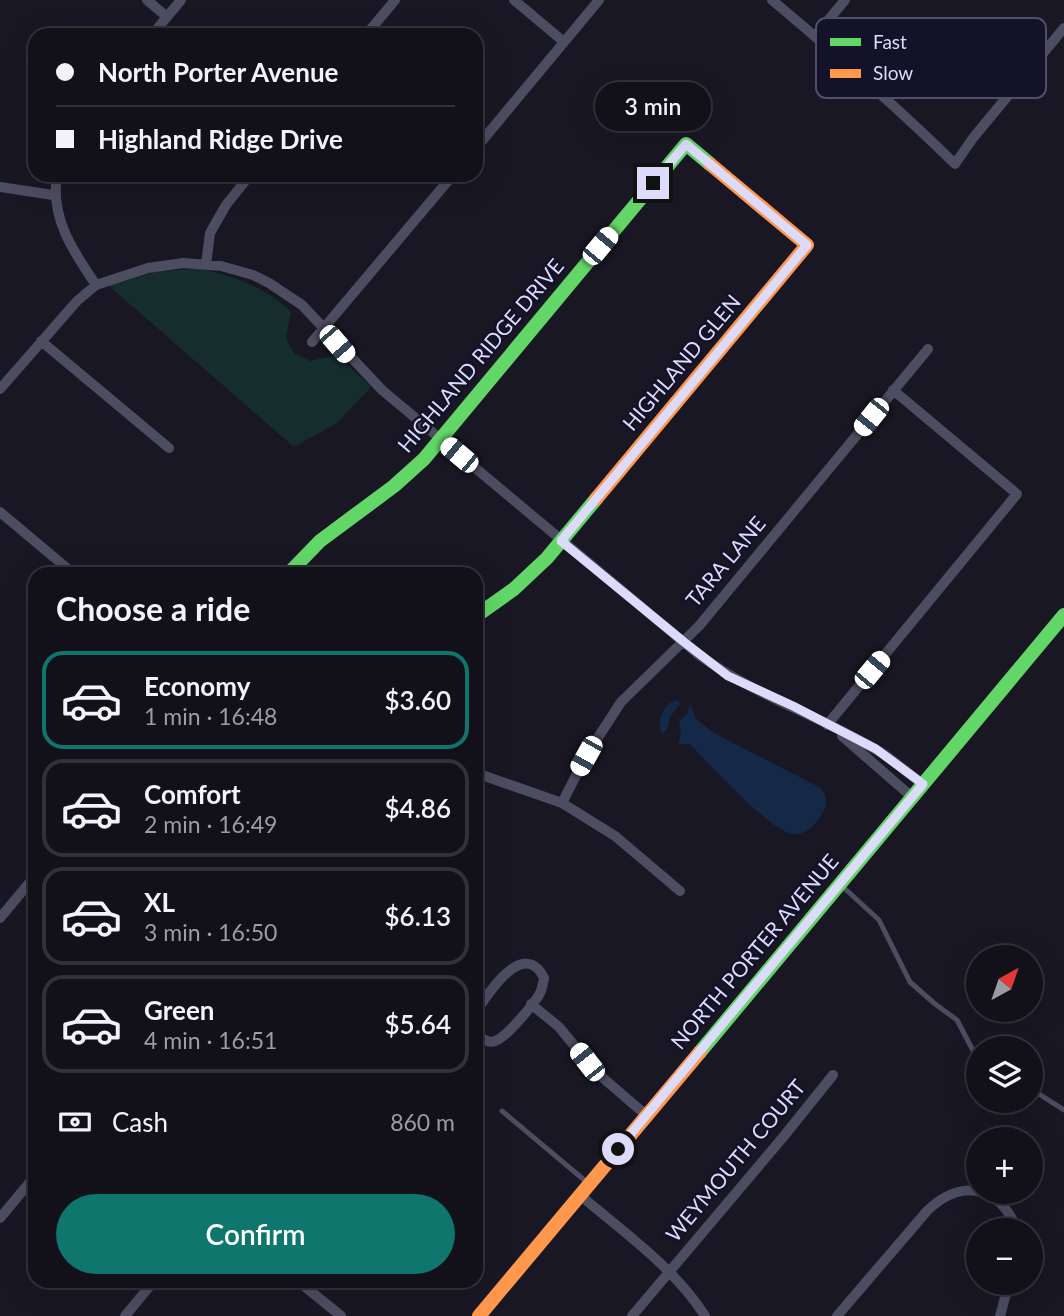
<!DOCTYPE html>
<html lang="en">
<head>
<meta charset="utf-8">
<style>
  body { margin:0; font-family:Lato,sans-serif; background:#1f1f27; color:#f1f3f6; height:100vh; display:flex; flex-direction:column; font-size:26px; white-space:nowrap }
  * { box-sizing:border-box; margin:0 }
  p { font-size:23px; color:#9c9da2 }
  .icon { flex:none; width:38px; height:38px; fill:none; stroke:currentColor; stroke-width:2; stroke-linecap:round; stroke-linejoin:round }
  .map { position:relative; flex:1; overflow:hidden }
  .details { position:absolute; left:28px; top:567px; width:455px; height:721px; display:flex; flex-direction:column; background:#12111a; border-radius:21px; box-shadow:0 7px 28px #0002,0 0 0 2px #313139 }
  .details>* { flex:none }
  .top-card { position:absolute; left:28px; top:28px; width:455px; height:154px; border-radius:21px; box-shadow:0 7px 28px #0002,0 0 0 2px #313139; display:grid; align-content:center; height:154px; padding:0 28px; background:#12111a }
  .needle { width:46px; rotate:40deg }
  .controls { position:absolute; left:966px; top:945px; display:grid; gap:14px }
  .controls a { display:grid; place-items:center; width:77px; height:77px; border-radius:50%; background:#12111a; box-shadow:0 7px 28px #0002,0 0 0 2px #313139; font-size:35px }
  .end { position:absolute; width:32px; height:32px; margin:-16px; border:9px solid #dddbfc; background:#111; box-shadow:0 0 0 4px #111 }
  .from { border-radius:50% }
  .bubble { position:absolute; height:49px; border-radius:24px; background:#12111a; box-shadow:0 7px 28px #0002,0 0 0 2px #313139; font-size:23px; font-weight:600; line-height:49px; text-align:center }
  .car { position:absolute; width:21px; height:42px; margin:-21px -10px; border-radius:9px; box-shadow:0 0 5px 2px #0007; background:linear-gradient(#fff 24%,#345 0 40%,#fff 0 76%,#345 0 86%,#fff 0) }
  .top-card b { display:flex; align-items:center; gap:24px; height:66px; font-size:26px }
  .top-card b+b { border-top:2px solid #313139 }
  .top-card i { width:18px; height:18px; background:#f1f3f6 }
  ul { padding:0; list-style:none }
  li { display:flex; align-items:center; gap:21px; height:98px; margin:0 14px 10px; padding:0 14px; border:4px solid #313139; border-radius:21px }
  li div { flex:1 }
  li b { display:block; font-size:26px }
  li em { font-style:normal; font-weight:600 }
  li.on { border-color:#0f766e }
  li>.icon { width:63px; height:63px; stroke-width:1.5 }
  h2 { padding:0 28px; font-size:32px; line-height:84px }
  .pay { display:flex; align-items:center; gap:18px; height:77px; padding:0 28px; font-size:26px }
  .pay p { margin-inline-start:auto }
  .primary-button { display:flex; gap:14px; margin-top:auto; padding:14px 28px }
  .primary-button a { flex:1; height:80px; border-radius:42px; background:#0f766e; color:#fff; font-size:28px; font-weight:600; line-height:80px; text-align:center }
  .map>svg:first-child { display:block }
  .green { fill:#152d2d }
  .water { fill:#132947 }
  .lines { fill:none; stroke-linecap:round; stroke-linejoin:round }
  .lane { stroke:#4d4d62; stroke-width:5 }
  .street { stroke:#4d4d62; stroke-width:10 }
  .fast { stroke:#63d668; stroke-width:14 }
  .slow { stroke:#ff974d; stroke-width:14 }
  .route { stroke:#dddbfc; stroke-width:9 }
  .labels { text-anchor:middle; stroke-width:5; stroke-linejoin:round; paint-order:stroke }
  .street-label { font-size:21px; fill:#dddbfc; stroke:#141228 }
  .key { fill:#141228; stroke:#504e68; stroke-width:2 }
  .key-label { font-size:19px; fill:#dddbfc }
</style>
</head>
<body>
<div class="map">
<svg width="1064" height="1316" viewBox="0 0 1064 1316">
  <rect width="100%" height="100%" fill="#181723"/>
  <path class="green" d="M199 268C233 277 266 286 291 312L286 338 294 353 310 361 337 355 371 387 337 423 294 447 109 286 154 272Z"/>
  <path class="water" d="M678 700 680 704 670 717 668 728 662 734C656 720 663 703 678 700Z
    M690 704 696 719 714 733 821 788C828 799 828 806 820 817 814 826 805 835 793 834 770 831 708 763 690 744H678L681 734 679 722 687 714Z"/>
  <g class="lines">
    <path class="lane" d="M842 886 879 920 910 982 935 1004 957 1020 978 1060
      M1031 1089 1064 1110
      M502 1111 589 1184"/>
    <path class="street" d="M147 0 167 17
      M514 0 564 42
      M772 0C835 53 897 107 955 164L973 138 1064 28
      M152 35 181 0
      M366 35 395 0
      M815 36 845 0
      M476 148 599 0
      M57 175C50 218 73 251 96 285
      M0 187 53 195
      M206 264 210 233 226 205 250 175
      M41 341 169 448
      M312 342 453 175
      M0 389 77 301 96 285 148 268 183 263 221 266 253 275 269 283 302 305 382 390 699 655C753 694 817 715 875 749 892 758 907 773 923 784
      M0 512 68 569
      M827 725 1017 494 893 390
      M842 736 912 797
      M476 773 562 803 615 836 680 891
      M562 803 586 756 621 702 699 626 928 349
      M0 918 35 876
      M531 1004 559 1027 596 1072 646 1115
      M476 1012C489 992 524 938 544 978 543 984 542 990 539 995 533 1005 506 1038 495 1041 487 1044 481 1038 476 1032
      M580 1195C623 1232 674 1267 705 1316
      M0 1218 35 1176
      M298 1281 341 1316
      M125 1316 154 1281
      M632 1316 784 1136 833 1075
      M837 1316 927 1211C961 1178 1000 1185 1017 1230
      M1000 1316 1009 1283"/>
    <path class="fast" d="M288 574 320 541 394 486 424 459 686 144 710 164
      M476 616 514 589 547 558 596 499
      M700 1052 1064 615"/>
    <path class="slow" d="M596 499 807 245 710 164
      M479 1316 700 1052"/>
  </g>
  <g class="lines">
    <path class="route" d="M618 1149 923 784 876 749 793 706 728 676 684 642 561 541 807 245 686 144 653 183"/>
  </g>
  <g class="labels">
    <g class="street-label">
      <text transform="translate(481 356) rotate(-50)" y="7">HIGHLAND RIDGE DRIVE</text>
      <text transform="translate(682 363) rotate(-50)" y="7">HIGHLAND GLEN</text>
      <text transform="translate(726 562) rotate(-50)" y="7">TARA LANE</text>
      <text transform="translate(755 952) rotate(-50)" y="7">NORTH PORTER AVENUE</text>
      <text transform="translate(736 1161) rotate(-50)" y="7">WEYMOUTH COURT</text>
    </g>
  </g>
  <rect x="816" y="18" width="230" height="80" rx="10" class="key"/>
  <rect x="830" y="38" width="31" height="8" fill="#63d668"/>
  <rect x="830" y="69" width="31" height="9" fill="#ff974d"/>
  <g class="key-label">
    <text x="873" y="49">Fast</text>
    <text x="873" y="80">Slow</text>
  </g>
</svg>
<div class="controls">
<a><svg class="needle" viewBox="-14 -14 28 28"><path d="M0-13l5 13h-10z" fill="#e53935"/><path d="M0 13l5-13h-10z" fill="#9c9da2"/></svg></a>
<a><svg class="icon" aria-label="layers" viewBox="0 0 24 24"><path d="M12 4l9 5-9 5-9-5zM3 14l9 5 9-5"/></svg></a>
<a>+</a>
<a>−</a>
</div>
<i class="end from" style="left:618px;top:1149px"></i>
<i class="end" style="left:653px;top:183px"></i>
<div class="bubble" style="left:595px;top:82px;width:116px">3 min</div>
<i class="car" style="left:600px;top:246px;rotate:40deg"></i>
<i class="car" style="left:337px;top:344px;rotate:139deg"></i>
<i class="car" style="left:871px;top:417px;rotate:219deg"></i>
<i class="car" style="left:459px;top:455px;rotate:310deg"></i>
<i class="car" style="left:872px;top:670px;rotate:40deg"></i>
<i class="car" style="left:586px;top:756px;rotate:209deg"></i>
<i class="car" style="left:587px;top:1062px;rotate:322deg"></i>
<div class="top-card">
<b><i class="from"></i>North Porter Avenue</b>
<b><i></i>Highland Ridge Drive</b>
</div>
<section class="details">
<h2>Choose a ride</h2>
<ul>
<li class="on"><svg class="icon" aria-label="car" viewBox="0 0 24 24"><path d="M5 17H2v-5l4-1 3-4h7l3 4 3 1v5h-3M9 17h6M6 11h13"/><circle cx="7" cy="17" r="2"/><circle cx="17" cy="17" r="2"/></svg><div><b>Economy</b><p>1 min · 16:48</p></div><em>$3.60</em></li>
<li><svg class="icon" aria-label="car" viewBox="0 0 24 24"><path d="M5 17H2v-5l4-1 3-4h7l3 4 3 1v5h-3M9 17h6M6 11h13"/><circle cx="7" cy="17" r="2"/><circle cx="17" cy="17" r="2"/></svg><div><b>Comfort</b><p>2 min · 16:49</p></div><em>$4.86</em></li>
<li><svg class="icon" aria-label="car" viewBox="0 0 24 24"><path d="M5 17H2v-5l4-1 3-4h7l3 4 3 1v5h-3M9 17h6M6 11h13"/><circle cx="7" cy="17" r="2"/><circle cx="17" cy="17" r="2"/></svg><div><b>XL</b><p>3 min · 16:50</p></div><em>$6.13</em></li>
<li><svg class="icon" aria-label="car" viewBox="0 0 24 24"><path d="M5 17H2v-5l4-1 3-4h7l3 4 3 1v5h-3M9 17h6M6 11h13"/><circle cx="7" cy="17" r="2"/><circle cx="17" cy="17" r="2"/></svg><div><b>Green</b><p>4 min · 16:51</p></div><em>$5.64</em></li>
</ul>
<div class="pay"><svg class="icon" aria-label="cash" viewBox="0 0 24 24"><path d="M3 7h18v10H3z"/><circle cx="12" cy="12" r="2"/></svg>Cash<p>860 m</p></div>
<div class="primary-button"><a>Confirm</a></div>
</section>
</div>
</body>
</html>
